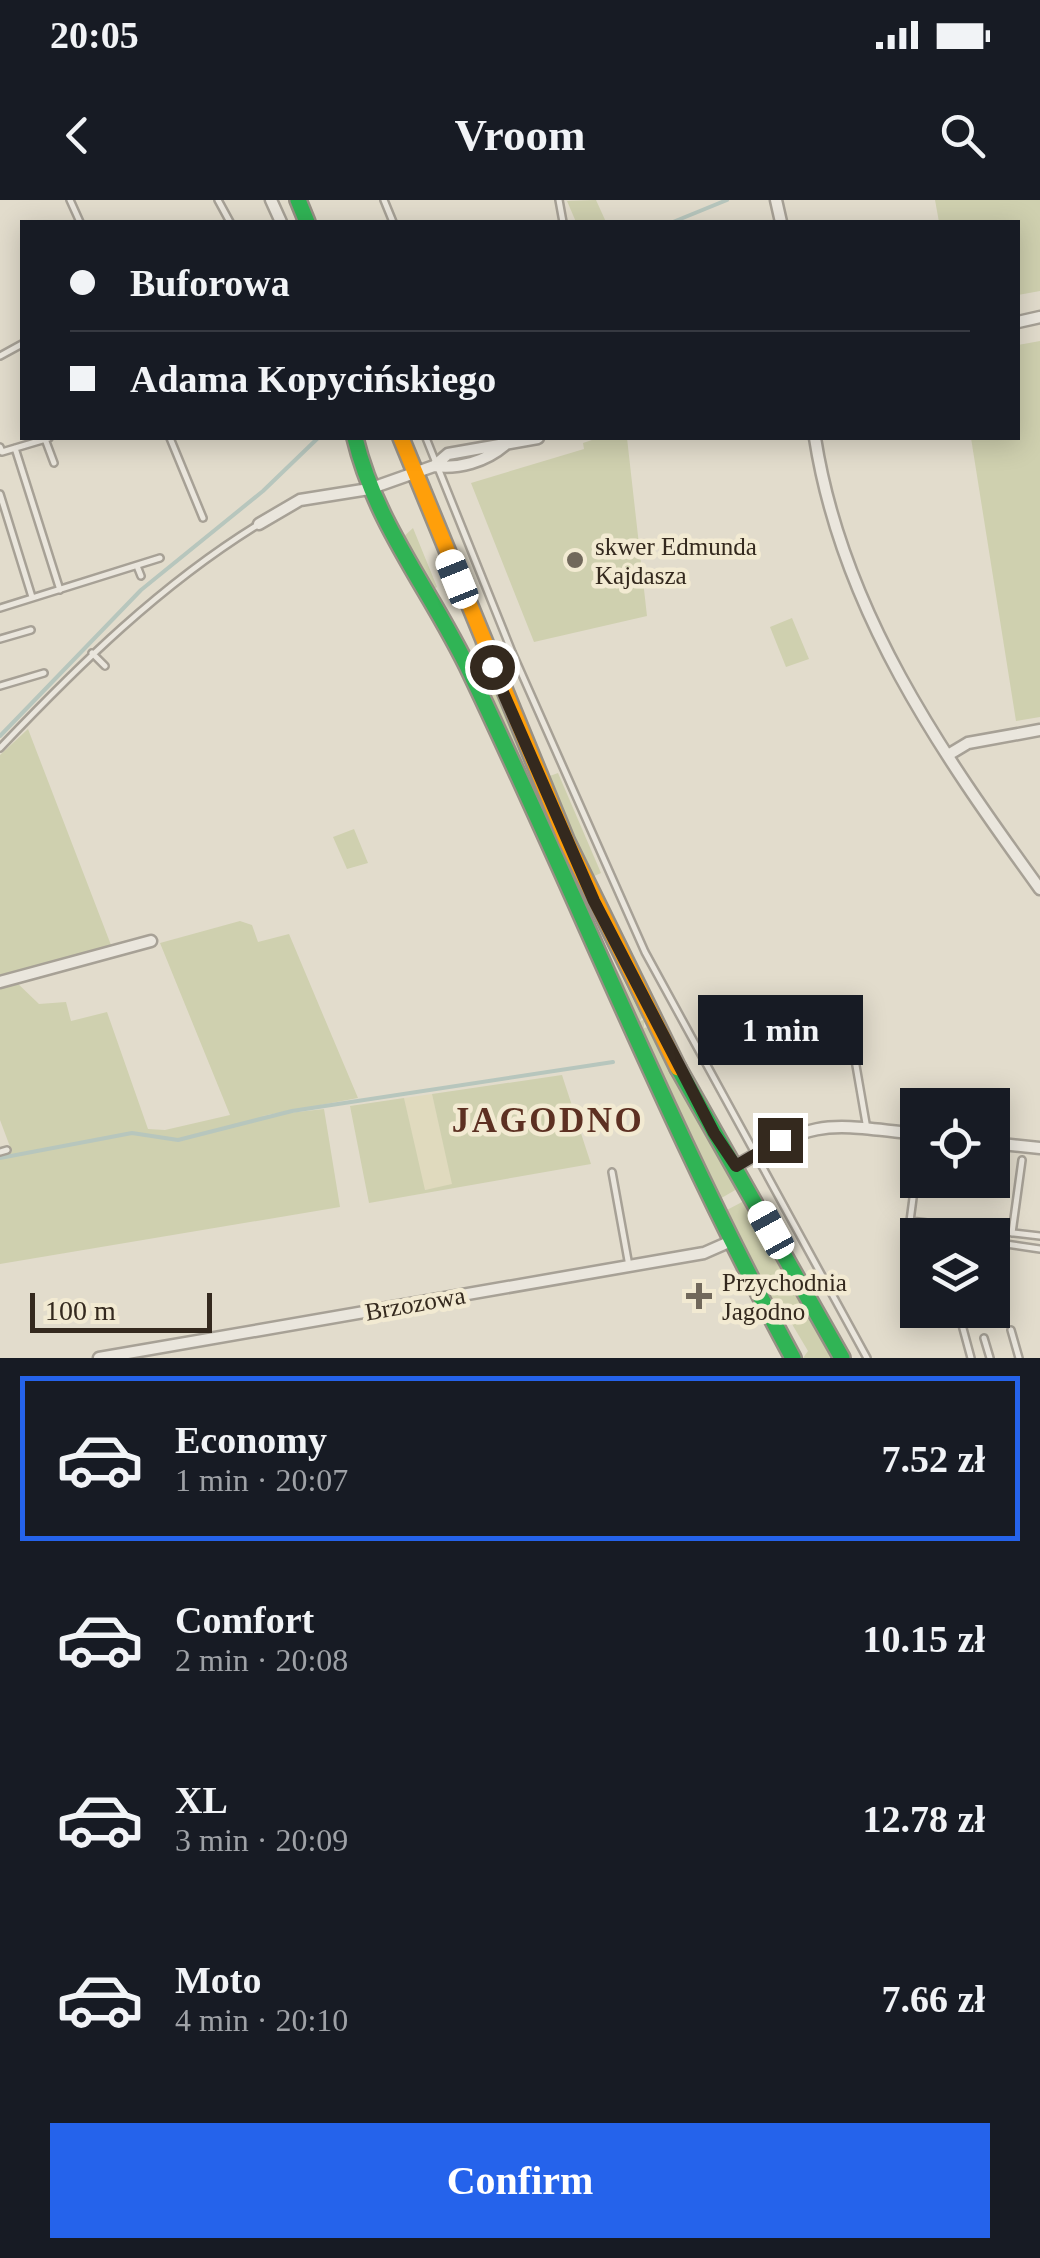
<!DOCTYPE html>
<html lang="en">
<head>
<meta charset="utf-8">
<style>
  body { margin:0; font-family:Georgia,serif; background:#242831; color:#f1f3f6; height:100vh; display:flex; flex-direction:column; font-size:38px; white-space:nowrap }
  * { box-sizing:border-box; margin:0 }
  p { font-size:32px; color:#9ea1a6 }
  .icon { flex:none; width:55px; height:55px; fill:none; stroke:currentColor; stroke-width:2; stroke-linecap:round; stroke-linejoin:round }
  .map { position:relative; height:1158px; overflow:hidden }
  .drawer { display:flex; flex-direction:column; background:#171b24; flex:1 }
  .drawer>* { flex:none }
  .hud { position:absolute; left:20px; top:20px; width:1000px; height:220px; border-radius:0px; box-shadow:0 5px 25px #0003; display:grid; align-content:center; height:220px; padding:0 50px; background:#171b24 }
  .controls { position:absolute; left:900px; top:888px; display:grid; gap:20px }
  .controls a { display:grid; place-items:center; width:110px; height:110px; border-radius:0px; background:#171b24; box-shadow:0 5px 25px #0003; font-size:50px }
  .scale { position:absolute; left:30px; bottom:25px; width:182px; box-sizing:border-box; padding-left:10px; border:5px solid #34291e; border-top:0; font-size:28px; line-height:35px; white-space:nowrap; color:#34291e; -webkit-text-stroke:8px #f2ead2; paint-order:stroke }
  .end { position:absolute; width:45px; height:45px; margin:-22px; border:12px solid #34291e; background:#fff; box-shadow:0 0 0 5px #fff }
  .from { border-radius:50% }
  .bubble { position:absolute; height:70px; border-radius:0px; background:#171b24; box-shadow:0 5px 25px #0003; font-size:32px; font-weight:600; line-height:70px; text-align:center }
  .car { position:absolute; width:30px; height:60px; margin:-30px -15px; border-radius:12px; box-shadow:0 0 8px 2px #0007; background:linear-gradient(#fff 24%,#345 0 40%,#fff 0 76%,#345 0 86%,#fff 0) }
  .hud b { display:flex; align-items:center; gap:35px; height:95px; font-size:38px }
  .hud b+b { border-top:2px solid #363941 }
  .hud i { width:25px; height:25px; background:#f1f3f6 }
  ul { padding:18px 0 0; list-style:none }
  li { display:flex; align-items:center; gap:30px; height:165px; margin:0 20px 15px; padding:0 30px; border:5px solid transparent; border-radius:0px }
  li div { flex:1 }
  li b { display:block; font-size:38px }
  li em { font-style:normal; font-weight:600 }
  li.on { border-color:#2563eb }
  li>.icon { width:90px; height:90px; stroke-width:1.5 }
  .cta { display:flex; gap:20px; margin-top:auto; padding:20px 50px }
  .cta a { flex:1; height:115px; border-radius:0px; background:#2563eb; color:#fff; font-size:40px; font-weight:600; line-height:115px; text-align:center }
  .status { display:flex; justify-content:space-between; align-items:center; height:70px; padding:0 50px; background:#171b24; direction:ltr }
  .status svg { height:28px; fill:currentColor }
  header { display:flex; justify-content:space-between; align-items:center; height:130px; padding:0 50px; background:#171b24; font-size:45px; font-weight:600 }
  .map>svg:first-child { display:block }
  .farmland { fill:#e0dabe }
  .green { fill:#cfd0af }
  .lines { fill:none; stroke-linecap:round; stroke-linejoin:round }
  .stream { stroke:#b7c6bd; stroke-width:4 }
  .lane-casing { stroke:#a7a196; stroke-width:10 }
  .street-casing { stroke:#a7a196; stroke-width:15 }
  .fast-casing { stroke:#979085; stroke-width:20 }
  .slow-casing { stroke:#979085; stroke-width:20 }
  .lane { stroke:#eae6dd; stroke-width:5 }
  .street { stroke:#eae6dd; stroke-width:10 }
  .fast { stroke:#30b455; stroke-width:15 }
  .slow { stroke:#ff9f0a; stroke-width:15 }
  .route { stroke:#34291e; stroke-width:12 }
  .poi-dot { fill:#71685b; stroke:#f2ead2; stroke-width:4 }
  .labels { text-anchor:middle; stroke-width:9; stroke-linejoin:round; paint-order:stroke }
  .poi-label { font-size:25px; fill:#34291e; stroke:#f2ead2; text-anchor:start }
  .street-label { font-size:25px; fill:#34291e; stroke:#f2ead2 }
  .district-label { font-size:35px; font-weight:bold; letter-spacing:2.5px; fill:#5d3022; stroke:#f2ead2 }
</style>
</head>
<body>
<div class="status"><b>20:05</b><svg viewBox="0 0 49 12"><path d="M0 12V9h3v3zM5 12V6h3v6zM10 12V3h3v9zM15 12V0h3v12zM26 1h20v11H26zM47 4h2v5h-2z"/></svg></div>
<header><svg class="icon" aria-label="back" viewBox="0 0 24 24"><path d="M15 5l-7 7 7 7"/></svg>Vroom<svg class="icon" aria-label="search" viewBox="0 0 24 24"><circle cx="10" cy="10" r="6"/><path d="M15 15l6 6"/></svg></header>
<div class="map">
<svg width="1040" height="1158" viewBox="0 0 1040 1158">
  <rect width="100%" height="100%" fill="#e2dccc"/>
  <path class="farmland" d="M432 894 453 985 424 990 404 898Z"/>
  <path class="green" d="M596 0 606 22H576L567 1Z
    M935 0H1040V91L1018 95V22H939Z
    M1040 141V517L1016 521 971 238H1018V145Z
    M598 238H627L647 416 534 442 471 283 584 249 583 243Z
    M413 328 437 387 434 389 401 339Z
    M792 418 809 459 786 467 770 427Z
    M474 442 583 697 580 699 642 817 640 821 644 820V828L648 827 737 989 718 1000 479 479Z
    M28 529 111 745 0 776V555Z
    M558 573 601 673 592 677 547 577Z
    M354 629 368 663 347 669 333 637Z
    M240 721 252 725 258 742 289 734 358 898 262 916 324 909 340 1007 0 1064V955L12 952 0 920V784L14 780 39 804 66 802 71 821 107 812 148 929 165 930 230 915 160 743Z
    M562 875 591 964 369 1003 350 906 404 898 425 990 452 984 432 894Z
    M744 1001 833 1158H803L808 1151 786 1114H776L723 1012Z"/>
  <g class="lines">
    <path class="stream" d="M673 22 727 0
      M0 536 141 390 263 291 318 238
      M731 859 759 852
      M0 958 132 933 178 940 292 911 613 862"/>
    <defs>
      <path id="lane" d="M70 0 80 22
        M218 0 230 22
        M384 0 393 22
        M559 0 563 22
        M0 156 22 144
        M170 238 203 318
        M426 238 512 452 645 752 867 1158
        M45 239 54 263
        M0 247 2 252 49 238
        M15 248 60 390
        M0 294 32 397
        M137 366 141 376
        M0 408 160 358
        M0 439 31 430
        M92 453 105 466
        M0 486 44 473
        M0 548C79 465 160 385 259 324
        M850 831 867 929
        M0 952 7 950
        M918 960 910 1021 1040 1036
        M612 972 629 1066
        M1012 1033 1022 960
        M992 1042 1040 1049
        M958 1110 971 1158
        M1011 1130 1019 1158
        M984 1138 990 1158"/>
      <path id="street" d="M271 0 281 22
        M776 0 781 22
        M1018 122 1040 117
        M815 238C842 410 940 551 1040 689
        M434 266C459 269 485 262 505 245
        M259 324 300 300 369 289 434 266 448 254 538 238
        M948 555 968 543 1040 530
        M0 782 151 741
        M992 943 1040 948
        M736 966C819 918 824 924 918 934
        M99 1158 704 1053 729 1042"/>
      <path id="fast" d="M298 0 307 22
        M355 238C376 326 433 393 471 474 580 702 672 936 793 1158
        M678 868 842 1158"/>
      <path id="slow" d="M401 238 567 642 678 868"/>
    </defs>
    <use href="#lane" class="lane-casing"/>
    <use href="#street" class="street-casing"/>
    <use href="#fast" class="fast-casing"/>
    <use href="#slow" class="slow-casing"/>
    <use href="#lane" class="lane"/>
    <use href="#street" class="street"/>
    <use href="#fast" class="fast"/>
    <use href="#slow" class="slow"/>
  </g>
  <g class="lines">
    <path class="route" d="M492 467 594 701 714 933 736 966 780 940"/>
  </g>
  <g class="poi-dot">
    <circle cx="575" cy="360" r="10"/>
    <path d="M694 1081h10v10h10v10h-10v10h-10v-10h-10v-10h10z"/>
  </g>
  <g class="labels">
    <g class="poi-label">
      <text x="595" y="355">skwer Edmunda<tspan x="595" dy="29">Kajdasza</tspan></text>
      <text x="722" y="1091">Przychodnia<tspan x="722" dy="29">Jagodno</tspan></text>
    </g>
    <g class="street-label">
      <text transform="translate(415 1103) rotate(-10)" y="9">Brzozowa</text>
    </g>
    <g class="district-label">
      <text x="548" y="932">JAGODNO</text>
    </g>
  </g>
</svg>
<div class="controls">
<a><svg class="icon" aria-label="locate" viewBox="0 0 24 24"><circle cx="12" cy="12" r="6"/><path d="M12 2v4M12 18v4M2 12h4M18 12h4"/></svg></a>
<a><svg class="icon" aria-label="layers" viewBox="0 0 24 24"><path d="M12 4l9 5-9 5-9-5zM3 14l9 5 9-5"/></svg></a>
</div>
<div class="scale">100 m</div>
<i class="end from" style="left:492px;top:467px"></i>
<i class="end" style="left:780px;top:940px"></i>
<div class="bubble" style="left:698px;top:795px;width:165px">1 min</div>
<i class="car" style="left:457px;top:379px;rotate:338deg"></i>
<i class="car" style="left:771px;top:1030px;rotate:331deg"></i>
<div class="hud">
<b><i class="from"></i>Buforowa</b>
<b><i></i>Adama Kopycińskiego</b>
</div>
</div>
<section class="drawer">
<ul>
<li class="on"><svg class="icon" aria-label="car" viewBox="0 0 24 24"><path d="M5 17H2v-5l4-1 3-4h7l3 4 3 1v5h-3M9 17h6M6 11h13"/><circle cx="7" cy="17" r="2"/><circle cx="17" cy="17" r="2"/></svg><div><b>Economy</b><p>1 min · 20:07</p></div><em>7.52 zł</em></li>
<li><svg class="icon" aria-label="car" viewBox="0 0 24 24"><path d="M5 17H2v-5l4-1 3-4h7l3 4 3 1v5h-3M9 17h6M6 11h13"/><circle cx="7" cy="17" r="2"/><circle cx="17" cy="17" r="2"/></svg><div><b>Comfort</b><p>2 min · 20:08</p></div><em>10.15 zł</em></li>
<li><svg class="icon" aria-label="car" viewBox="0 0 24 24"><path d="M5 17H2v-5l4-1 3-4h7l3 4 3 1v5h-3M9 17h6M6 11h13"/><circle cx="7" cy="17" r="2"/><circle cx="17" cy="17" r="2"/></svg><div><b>XL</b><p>3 min · 20:09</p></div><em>12.78 zł</em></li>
<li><svg class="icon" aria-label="car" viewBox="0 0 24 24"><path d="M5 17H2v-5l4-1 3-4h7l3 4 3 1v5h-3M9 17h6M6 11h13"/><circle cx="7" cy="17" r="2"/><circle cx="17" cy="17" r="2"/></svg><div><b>Moto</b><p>4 min · 20:10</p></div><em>7.66 zł</em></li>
</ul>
<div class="cta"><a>Confirm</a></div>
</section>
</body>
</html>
